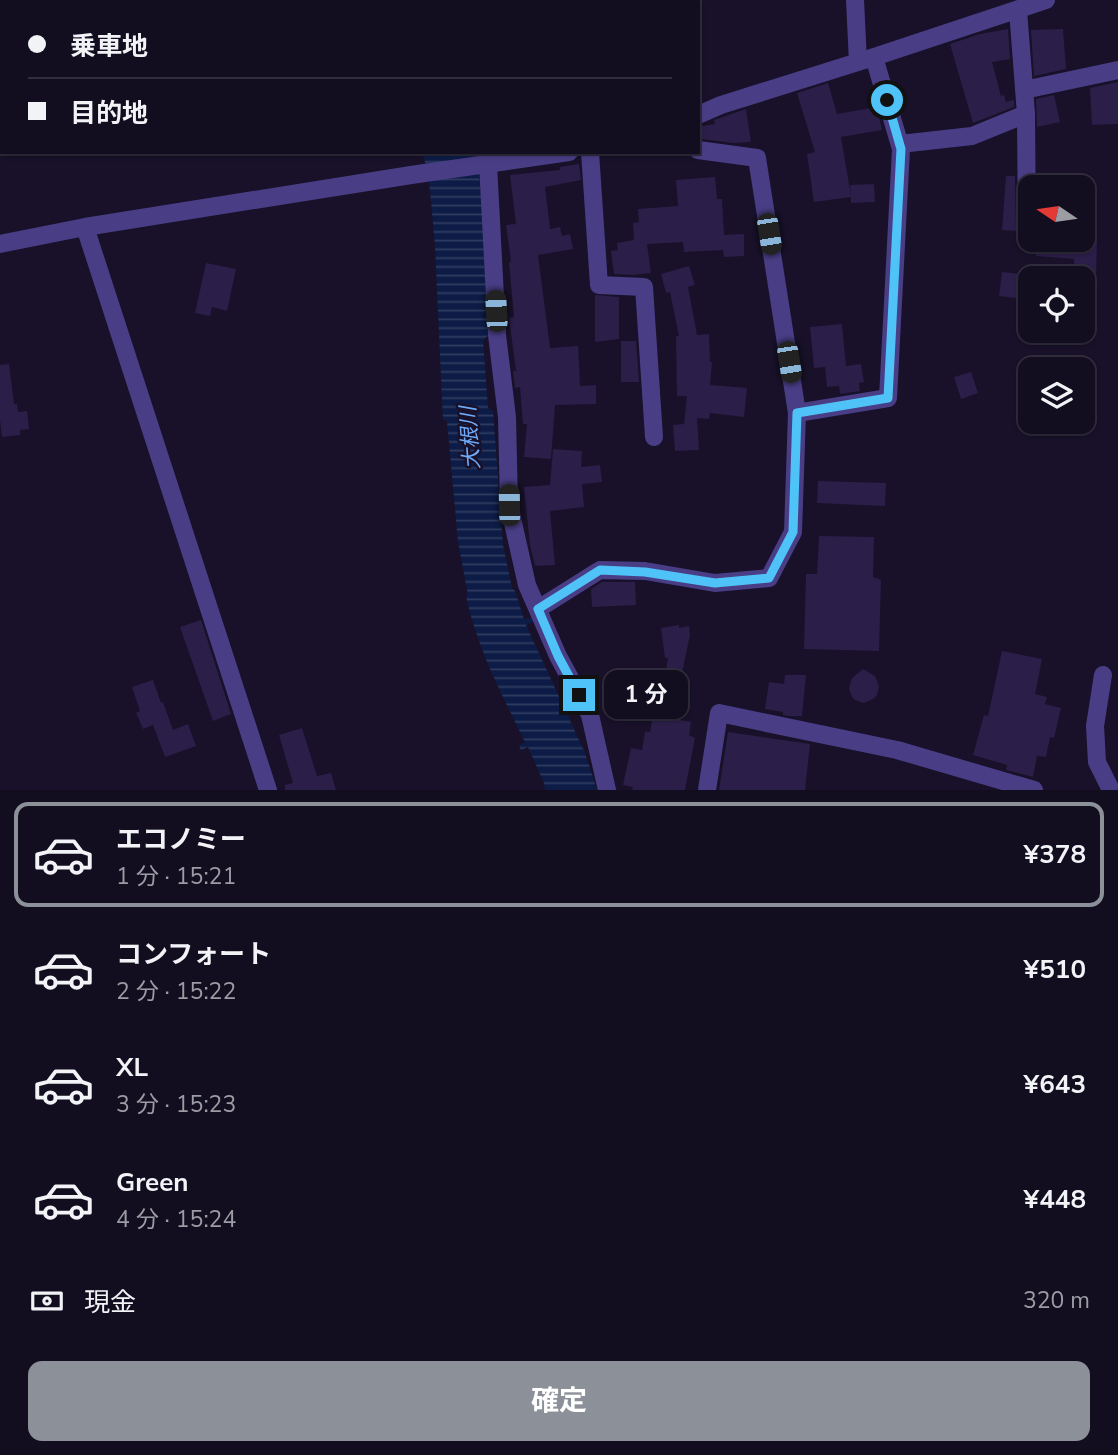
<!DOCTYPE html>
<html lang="ja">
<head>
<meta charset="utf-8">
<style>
  body { margin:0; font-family:"Nunito Sans","Noto Sans JP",sans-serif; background:#1b1628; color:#f1f3f6; height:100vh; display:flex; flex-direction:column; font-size:26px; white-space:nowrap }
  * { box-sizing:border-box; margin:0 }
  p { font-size:23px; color:#9c9ca4 }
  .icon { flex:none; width:38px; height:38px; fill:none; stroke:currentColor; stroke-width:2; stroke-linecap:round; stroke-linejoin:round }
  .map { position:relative; height:790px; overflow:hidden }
  .panel { display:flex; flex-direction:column; background:#120d1f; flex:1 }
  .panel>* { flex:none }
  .guide { position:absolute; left:0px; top:0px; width:700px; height:154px; box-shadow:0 2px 5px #0004,0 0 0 2px #312d3d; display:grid; align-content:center; height:154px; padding:0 28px; background:#120d1f }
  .needle { width:46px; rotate:283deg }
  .controls { position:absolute; left:1018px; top:175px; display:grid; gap:14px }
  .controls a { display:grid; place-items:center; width:77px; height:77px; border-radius:14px; background:#120d1f; box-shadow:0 2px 5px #0004,0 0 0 2px #312d3d; font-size:35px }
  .end { position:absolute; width:32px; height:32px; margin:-16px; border:9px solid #4fc3f7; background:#111; box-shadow:0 0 0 4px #111 }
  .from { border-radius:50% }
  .bubble { position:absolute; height:49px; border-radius:14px; background:#120d1f; box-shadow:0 2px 5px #0004,0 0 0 2px #312d3d; font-size:23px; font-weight:700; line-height:49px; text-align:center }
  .car { position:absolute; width:21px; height:42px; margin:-21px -10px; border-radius:9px; box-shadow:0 0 5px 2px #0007; background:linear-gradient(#222 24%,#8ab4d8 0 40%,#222 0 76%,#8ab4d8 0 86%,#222 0) }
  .guide b { display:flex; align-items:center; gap:24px; height:66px; font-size:26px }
  .guide b+b { border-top:2px solid #312d3d }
  .guide i { width:18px; height:18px; background:#f1f3f6 }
  ul { padding:12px 0 0; list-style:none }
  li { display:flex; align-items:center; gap:21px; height:105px; margin:0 14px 10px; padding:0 14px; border:4px solid transparent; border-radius:14px }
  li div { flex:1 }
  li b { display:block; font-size:26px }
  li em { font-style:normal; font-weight:700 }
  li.selected { border-color:#8c9099 }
  li>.icon { width:63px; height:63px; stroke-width:1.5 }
  .pay { display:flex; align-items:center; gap:18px; height:77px; padding:0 28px; font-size:26px }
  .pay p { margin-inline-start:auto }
  .button { display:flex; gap:14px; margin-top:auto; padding:14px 28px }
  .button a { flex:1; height:80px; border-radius:14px; background:#8c9099; color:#fff; font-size:28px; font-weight:700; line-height:80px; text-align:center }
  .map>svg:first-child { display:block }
  .water { fill:url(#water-rules) }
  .building { fill:#2b1e49 }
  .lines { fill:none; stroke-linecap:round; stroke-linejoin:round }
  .minor { stroke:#493e86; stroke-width:18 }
  .route { stroke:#4fc3f7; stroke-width:9 }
  .labels { text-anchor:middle; stroke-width:5; stroke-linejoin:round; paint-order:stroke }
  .water-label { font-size:21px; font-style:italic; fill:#6daaf9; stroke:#181129 }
</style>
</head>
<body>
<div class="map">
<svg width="1118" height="790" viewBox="0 0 1118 790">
  <defs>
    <pattern id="water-rules" width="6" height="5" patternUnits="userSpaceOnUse" patternTransform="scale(1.75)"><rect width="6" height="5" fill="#0d1c46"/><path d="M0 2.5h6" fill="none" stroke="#303c62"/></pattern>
  </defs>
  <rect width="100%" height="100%" fill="#181129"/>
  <path class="water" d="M423 152H476L481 194 488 336 483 340 488 408 493 411 503 545 512 588 515 591 524 619 533 618 534 621 526 625 585 753 597 790H545L544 783 528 747 521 750 519 746 525 742C502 695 477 648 466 596L468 595 458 542 447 421 443 420 435 246 430 190Z"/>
  <path class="building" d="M1008 29 1010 59 992 62 1001 96 1004 95 1006 102 1014 100V107L973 123 950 44 980 34Z
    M1063 29 1066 69 1034 76 1031 30Z
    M1118 82V124L1092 125 1090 88Z
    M828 83 837 114 877 107 882 130 841 137 851 196 850 185 874 184 875 202 851 203V197L814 202 807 154 815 152 797 93Z
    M1054 95 1060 122 1037 127 1036 99Z
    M746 109 751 142 733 143 702 139V126L715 124 714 120Z
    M579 164 581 180 545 187 550 229 560 227 562 236 570 234 573 249 538 255 550 348 578 346 580 386 596 385V404L555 405 551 459 524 457 527 424H523L520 387 515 388 513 371H516L509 318 514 317 509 262H511L506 225 516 224 510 175 560 170V167Z
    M1006 176H1015L1016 231 1002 230Z
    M715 177 717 199H722L724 235 744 234V256L724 257 723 250 684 252 683 242 647 244 651 273 633 275 614 274 611 251 618 250 617 243 634 240 633 223 639 222 638 209 678 206 676 180Z
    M1078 240H1097L1096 278H1074V259L1036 256 1037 247 1041 242 1078 245Z
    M206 263 236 269 227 311 212 307 210 316 195 313Z
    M689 266 695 285 688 287 697 335 709 334 710 362H712L710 385 747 388 744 417 710 413 709 419 697 418 699 450 675 451 673 425 684 424 687 396H677L676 336H679L670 292 666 293 661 274Z
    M1002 272 1028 275 1025 299 999 296Z
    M595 295 619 297V339L595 342Z
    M842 324 846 366 861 364 864 382 859 383 860 391 840 394 839 386 827 387 825 367 814 368 810 327Z
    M621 341H636L639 382H621Z
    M9 364 14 404H17L18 412 27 411 29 429 20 430V435L2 437 0 420V365Z
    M971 372 978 393 961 399 954 377Z
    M553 449 582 451 581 467 600 465 602 482 582 484 584 507 550 511 555 565 535 566 530 545 524 487 550 485Z
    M818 481 886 483 885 506 817 503Z
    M819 536 874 537 873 577 881 580 879 651 804 649 806 574H817Z
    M602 582H635L636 605 592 607 591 589Z
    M201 620 231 714 213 721 180 627Z
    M679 625V628L689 626 690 635 682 673 666 671 668 658H665L661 628Z
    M1002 651 1042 659 1035 694 1047 697 1045 704 1061 708 1054 738 1050 737 1046 757 1037 756 1033 777 1006 770 1007 765 973 755 984 715 988 716Z
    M863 669 875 676 879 686 877 695 873 699 864 703 855 700 852 697 849 688 852 678Z
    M785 675H806L802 716H788L783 715V712L765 709 769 682 784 684Z
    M153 680 161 703 163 702 173 730 188 724 196 746 165 757 153 725 143 729 136 713 140 711 132 687Z
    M653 715 691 722 689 735 695 738 685 790H632L633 787 623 785 631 748 642 750 645 732H650Z
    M302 728 317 776 331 773 336 790H285V785L293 783 279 735Z
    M728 732 810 744 805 790H719Z"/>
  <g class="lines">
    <path class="minor" d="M515 0V2
      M590 0 591 2
      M855 0 858 62
      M77 2 82 0
      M0 29 2 28
      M1024 90 1118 70
      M1026 114 1027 237H1031
      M698 115 721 105 874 57 1046 0
      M900 144 972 136 1026 114 1018 10
      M590 152 599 285 644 287 654 437
      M488 164 497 335 507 417 509 505 527 585 558 656 590 715 607 790
      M85 227 268 790
      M0 244 85 227 411 175 569 152
      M797 413 888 398 901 149 874 57
      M538 609 600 570 645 571 715 583 769 578 793 532 797 413 757 158 698 150
      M1103 675 1095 726 1097 762 1111 790
      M707 790 719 713 897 750 1034 790"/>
  </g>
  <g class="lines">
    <path class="route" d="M579 695 558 656 538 609 600 570 645 572 715 583 769 578 793 532 797 413 888 398 901 149 887 100"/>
  </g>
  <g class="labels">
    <g class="water-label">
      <text transform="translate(470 438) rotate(-94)" y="7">大根川</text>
    </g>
  </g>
</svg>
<div class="controls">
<a><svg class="needle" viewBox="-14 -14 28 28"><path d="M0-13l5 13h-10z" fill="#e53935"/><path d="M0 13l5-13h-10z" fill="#9c9ca4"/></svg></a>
<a><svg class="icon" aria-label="locate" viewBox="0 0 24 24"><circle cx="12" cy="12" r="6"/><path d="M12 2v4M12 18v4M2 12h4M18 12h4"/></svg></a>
<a><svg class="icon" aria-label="layers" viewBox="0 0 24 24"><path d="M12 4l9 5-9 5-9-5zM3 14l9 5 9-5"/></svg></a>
</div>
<i class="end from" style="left:887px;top:100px"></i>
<i class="end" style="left:579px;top:695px"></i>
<div class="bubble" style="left:604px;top:670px;width:84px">1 分</div>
<i class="car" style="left:769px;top:234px;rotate:171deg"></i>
<i class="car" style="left:496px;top:311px;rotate:357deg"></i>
<i class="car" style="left:789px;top:362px;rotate:171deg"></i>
<i class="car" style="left:509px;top:505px;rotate:359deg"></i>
<div class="guide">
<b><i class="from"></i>乗車地</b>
<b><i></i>目的地</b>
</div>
</div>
<section class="panel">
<ul>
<li class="selected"><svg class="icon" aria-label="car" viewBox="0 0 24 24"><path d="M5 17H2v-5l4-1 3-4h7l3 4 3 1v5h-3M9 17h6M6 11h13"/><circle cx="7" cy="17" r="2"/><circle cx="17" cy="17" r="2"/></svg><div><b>エコノミー</b><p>1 分 · 15:21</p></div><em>¥378</em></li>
<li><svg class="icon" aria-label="car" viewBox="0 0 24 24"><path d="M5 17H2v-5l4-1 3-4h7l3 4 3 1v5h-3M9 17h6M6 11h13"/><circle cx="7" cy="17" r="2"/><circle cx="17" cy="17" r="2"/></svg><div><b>コンフォート</b><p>2 分 · 15:22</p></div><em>¥510</em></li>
<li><svg class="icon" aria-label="car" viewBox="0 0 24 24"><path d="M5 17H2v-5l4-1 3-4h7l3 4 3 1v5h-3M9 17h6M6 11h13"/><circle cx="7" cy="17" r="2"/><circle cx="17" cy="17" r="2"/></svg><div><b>XL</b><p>3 分 · 15:23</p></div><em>¥643</em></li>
<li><svg class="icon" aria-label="car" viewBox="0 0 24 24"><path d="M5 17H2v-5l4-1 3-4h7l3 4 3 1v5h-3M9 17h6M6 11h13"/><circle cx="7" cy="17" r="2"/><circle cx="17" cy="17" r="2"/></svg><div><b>Green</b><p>4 分 · 15:24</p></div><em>¥448</em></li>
</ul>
<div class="pay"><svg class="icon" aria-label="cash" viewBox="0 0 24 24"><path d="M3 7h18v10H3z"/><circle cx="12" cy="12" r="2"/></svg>現金<p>320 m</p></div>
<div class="button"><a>確定</a></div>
</section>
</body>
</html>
